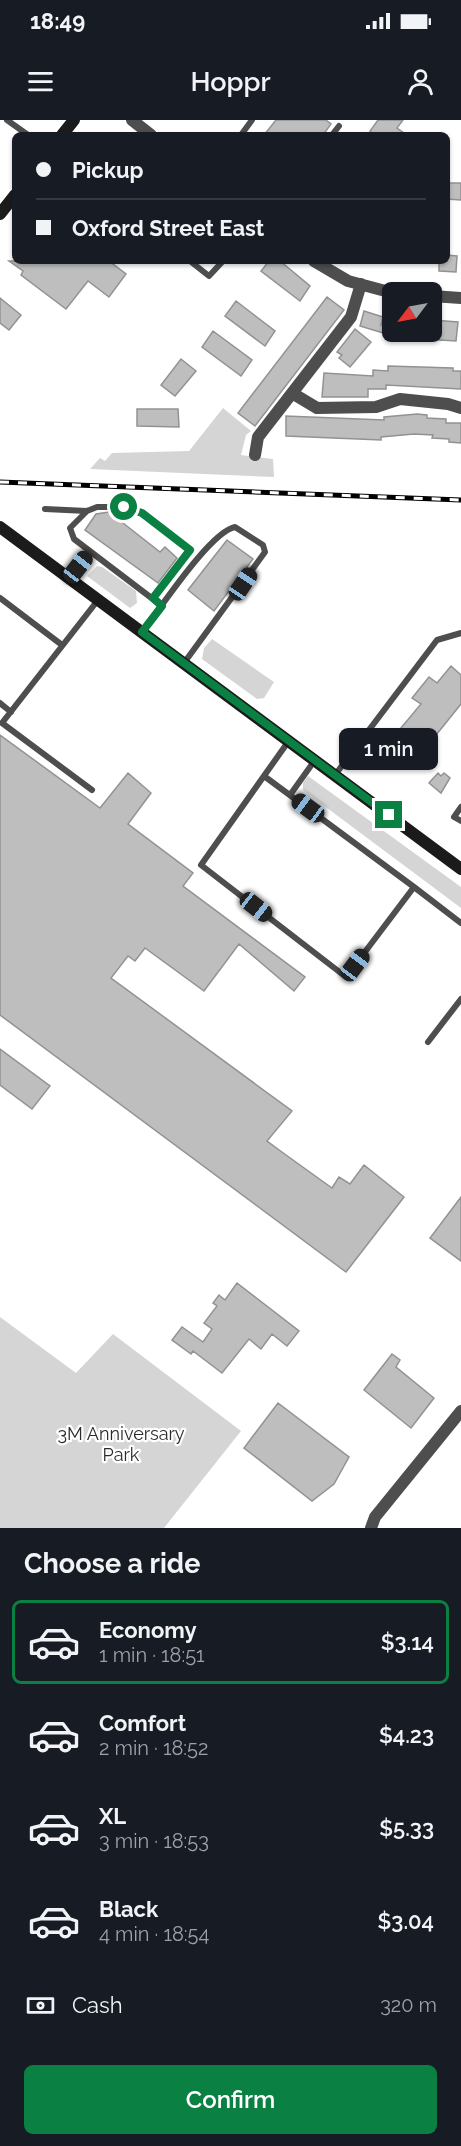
<!DOCTYPE html>
<html lang="en">
<head>
<meta charset="utf-8">
<style>
  body { margin:0; font-family:Raleway,sans-serif; background:#20242c; color:#f1f3f6; height:100vh; display:flex; flex-direction:column; font-size:22px; white-space:nowrap }
  * { box-sizing:border-box; margin:0 }
  p { font-size:20px; color:#9ea1a6 }
  .icon { flex:none; width:33px; height:33px; fill:none; stroke:currentColor; stroke-width:2; stroke-linecap:round; stroke-linejoin:round }
  .map { position:relative; height:1408px; overflow:hidden }
  .details { display:flex; flex-direction:column; background:#171b24; flex:1 }
  .details>* { flex:none }
  .guide { position:absolute; left:12px; top:12px; width:438px; height:132px; border-radius:9px; box-shadow:0 2px 4px #0004; display:grid; align-content:center; height:132px; padding:0 24px; background:#171b24 }
  .needle { width:39px; rotate:238deg }
  .fabs { position:absolute; left:382px; top:162px; display:grid; gap:12px }
  .fabs a { display:grid; place-items:center; width:60px; height:60px; border-radius:9px; background:#171b24; box-shadow:0 2px 4px #0004; font-size:30px }
  .end { position:absolute; width:27px; height:27px; margin:-14px; border:8px solid #0b8043; background:#fff; box-shadow:0 0 0 3px #fff }
  .from { border-radius:50% }
  .bubble { position:absolute; height:42px; border-radius:9px; background:#171b24; box-shadow:0 2px 4px #0004; font-size:20px; font-weight:600; line-height:42px; text-align:center }
  .car { position:absolute; width:18px; height:36px; margin:-18px -9px; border-radius:8px; box-shadow:0 0 4px 2px #0007; background:linear-gradient(#222 24%,#8ab4d8 0 40%,#222 0 76%,#8ab4d8 0 86%,#222 0) }
  .guide b { display:flex; align-items:center; gap:21px; height:57px; font-size:22px }
  .guide b+b { border-top:2px solid #363941 }
  .guide i { width:15px; height:15px; background:#f1f3f6 }
  ul { padding:0; list-style:none }
  li { display:flex; align-items:center; gap:18px; height:84px; margin:0 12px 9px; padding:0 12px; border:3px solid transparent; border-radius:9px }
  li div { flex:1 }
  li b { display:block; font-size:22px }
  li em { font-style:normal; font-weight:600 }
  li.active { border-color:#0b8043 }
  li>.icon { width:54px; height:54px; stroke-width:1.5 }
  h2 { padding:0 24px; font-size:27px; line-height:72px }
  .pay { display:flex; align-items:center; gap:15px; height:66px; padding:0 24px; font-size:22px }
  .pay p { margin-inline-start:auto }
  .action { display:flex; gap:12px; margin-top:auto; padding:12px 24px }
  .action a { flex:1; height:69px; border-radius:9px; background:#0b8043; color:#fff; font-size:24px; font-weight:600; line-height:69px; text-align:center }
  .status { display:flex; justify-content:space-between; align-items:center; height:42px; padding:0 30px; background:#171b24; direction:ltr }
  .status svg { height:16px; fill:currentColor }
  header { display:flex; justify-content:space-between; align-items:center; height:78px; padding:0 24px; background:#171b24; font-size:27px; font-weight:600 }
  .map>svg:first-child { display:block }
  .green { fill:#d5d5d5 }
  .building { fill:#bebebe; stroke:#929292; stroke-width:1.5 }
  .lines { fill:none; stroke-linecap:round; stroke-linejoin:round }
  .service { stroke:#4e4e4e; stroke-width:6 }
  .minor { stroke:#4e4e4e; stroke-width:12 }
  .secondary { stroke:#1b1b1b; stroke-width:12 }
  .rail-casing { stroke:#000; stroke-width:5 }
  .rail { stroke:#fff; stroke-width:3; stroke-dasharray:9; stroke-linecap:butt }
  .route { stroke:#0b8043; stroke-width:8 }
  .labels { text-anchor:middle; stroke-width:4.5; stroke-linejoin:round; paint-order:stroke }
  .park-label { font-size:18px; fill:#2c2c2c; stroke:#fff }
</style>
</head>
<body>
<div class="status"><b>18:49</b><svg viewBox="0 0 49 12"><path d="M0 12V9h3v3zM5 12V6h3v6zM10 12V3h3v9zM15 12V0h3v12zM26 1h20v11H26zM47 4h2v5h-2z"/></svg></div>
<header><svg class="icon" aria-label="menu" viewBox="0 0 24 24"><path d="M4 6h16M4 12h16M4 18h16"/></svg>Hoppr<svg class="icon" aria-label="person" viewBox="0 0 24 24"><circle cx="12" cy="8" r="4"/><path d="M4 21q1-7 8-7t8 7"/></svg></header>
<div class="map">
<svg width="461" height="1408" viewBox="0 0 461 1408">
  <rect width="100%" height="100%" fill="#fff"/>
  <path class="green" d="M223 288 251 311 246 315 241 335 273 339 274 357 90 349 100 338 105 341 112 333 189 331Z
    M97 446 102 447 136 471 137 483 130 488 87 456Z
    M212 519 274 562 264 578 257 579 202 539 204 528Z
    M308 656 461 767V788L303 670V663Z
    M0 1197 76 1253 113 1214 241 1311 164 1408H0Z"/>
  <path class="building" d="M276 0H326L331 4 323 15H264Z
    M378 0H403L397 8 407 15H375L370 11Z
    M447 63H461V80L447 79Z
    M447 135 457 136 456 152 439 151V141H447Z
    M9 141H109L126 154 109 177 88 161 66 189 21 155 23 151Z
    M269 141H280L310 166 300 181 261 151Z
    M327 177 344 190 255 306 238 293Z
    M0 178 21 195 9 210 0 203Z
    M236 181 275 211 265 226 225 196Z
    M364 191 383 197 381 205 393 206V216L360 206Z
    M432 200 458 202 456 221 406 218V212H432Z
    M355 209 371 222 350 247 339 238 342 235 337 232Z
    M213 211 252 240 241 256 202 227Z
    M181 239 196 251 175 276 161 265Z
    M388 246 453 248V251H461V269L386 265V269H368V277H322L324 253 373 256V250L388 251Z
    M137 289H178L179 307 137 306Z
    M417 294 427 295V298L446 299V303H461V323L449 322V319L432 318 433 315 414 314 381 317V320L286 316V296L384 300V297Z
    M109 392 160 432 165 427 177 438 158 463 85 410 96 394Z
    M227 420 253 439 214 491 188 470Z
    M451 546 461 555V584L416 640 391 620 421 584 412 578 429 557 437 563Z
    M0 615 100 688 128 653 151 673 128 704 193 753 183 766 305 857 294 871 239 824 204 871 145 828 135 841 128 836 111 858 292 991 267 1021 286 1035 332 1068 339 1057 350 1064 364 1045 404 1077 346 1152 0 895Z
    M438 653 441 656 444 653 450 658 441 673 429 663Z
    M0 929 50 966 32 989 0 965Z
    M461 1077V1141L430 1118Z
    M237 1163 299 1211 287 1226 272 1214 261 1229 249 1219 222 1253 193 1231 191 1234 172 1220 182 1207 203 1222 212 1209 204 1203 217 1186 213 1183 219 1175 225 1180Z
    M392 1234 400 1240 396 1247 434 1278 411 1308 364 1270Z
    M278 1283 349 1337 334 1364 312 1381 244 1328Z"/>
  <g class="lines">
    <path class="service" d="M7 0 28 15
      M241 15 252 0
      M332 15 339 6
      M190 141 209 156 223 141
      M45 389 87 391 97 387H124L142 393 190 430 153 478
      M87 391 70 408 74 419 162 486
      M69 458 90 431
      M0 478 62 525
      M142 512C160 489 210 412 235 407L263 425 265 432 184 543
      M0 583 11 592
      M364 615 402 646
      M288 622 201 745 346 857 414 767 461 803
      M335 655 437 520 461 513
      M264 656 414 767
      M92 670 2 603 98 480
      M290 675 315 640
      M461 687 454 697 461 701
      M428 922 461 879"/>
    <path class="minor" d="M132 0 151 15
      M314 141 348 161 393 173
      M432 176 461 178
      M292 273 317 288 376 287 400 279 448 284 461 288
      M255 335 258 317 351 197 361 164
      M371 1408 375 1397 461 1291"/>
    <path class="secondary" d="M62 15 74 0
      M0 94 15 75
      M0 407 461 749"/>
    <defs>
      <path id="rail" d="M0 362 461 380"/>
    </defs>
    <use href="#rail" class="rail-casing"/>
    <use href="#rail" class="rail"/>
  </g>
  <g class="lines">
    <path class="route" d="M124 387 142 393 190 430 153 478 162 486 142 512 389 695"/>
  </g>
  <g class="labels">
    <g class="park-label">
      <text x="121" y="1320">3M Anniversary<tspan x="121" dy="21">Park</tspan></text>
    </g>
  </g>
</svg>
<div class="fabs">
<a><svg class="needle" viewBox="-14 -14 28 28"><path d="M0-13l5 13h-10z" fill="#e53935"/><path d="M0 13l5-13h-10z" fill="#9ea1a6"/></svg></a>
</div>
<i class="end from" style="left:124px;top:387px"></i>
<i class="end" style="left:389px;top:695px"></i>
<div class="bubble" style="left:339px;top:608px;width:99px">1 min</div>
<i class="car" style="left:78px;top:447px;rotate:38deg"></i>
<i class="car" style="left:243px;top:464px;rotate:34deg"></i>
<i class="car" style="left:308px;top:688px;rotate:306deg"></i>
<i class="car" style="left:256px;top:787px;rotate:128deg"></i>
<i class="car" style="left:355px;top:845px;rotate:37deg"></i>
<div class="guide">
<b><i class="from"></i>Pickup</b>
<b><i></i>Oxford Street East</b>
</div>
</div>
<section class="details">
<h2>Choose a ride</h2>
<ul>
<li class="active"><svg class="icon" aria-label="car" viewBox="0 0 24 24"><path d="M5 17H2v-5l4-1 3-4h7l3 4 3 1v5h-3M9 17h6M6 11h13"/><circle cx="7" cy="17" r="2"/><circle cx="17" cy="17" r="2"/></svg><div><b>Economy</b><p>1 min · 18:51</p></div><em>$3.14</em></li>
<li><svg class="icon" aria-label="car" viewBox="0 0 24 24"><path d="M5 17H2v-5l4-1 3-4h7l3 4 3 1v5h-3M9 17h6M6 11h13"/><circle cx="7" cy="17" r="2"/><circle cx="17" cy="17" r="2"/></svg><div><b>Comfort</b><p>2 min · 18:52</p></div><em>$4.23</em></li>
<li><svg class="icon" aria-label="car" viewBox="0 0 24 24"><path d="M5 17H2v-5l4-1 3-4h7l3 4 3 1v5h-3M9 17h6M6 11h13"/><circle cx="7" cy="17" r="2"/><circle cx="17" cy="17" r="2"/></svg><div><b>XL</b><p>3 min · 18:53</p></div><em>$5.33</em></li>
<li><svg class="icon" aria-label="car" viewBox="0 0 24 24"><path d="M5 17H2v-5l4-1 3-4h7l3 4 3 1v5h-3M9 17h6M6 11h13"/><circle cx="7" cy="17" r="2"/><circle cx="17" cy="17" r="2"/></svg><div><b>Black</b><p>4 min · 18:54</p></div><em>$3.04</em></li>
</ul>
<div class="pay"><svg class="icon" aria-label="cash" viewBox="0 0 24 24"><path d="M3 7h18v10H3z"/><circle cx="12" cy="12" r="2"/></svg>Cash<p>320 m</p></div>
<div class="action"><a>Confirm</a></div>
</section>
</body>
</html>
